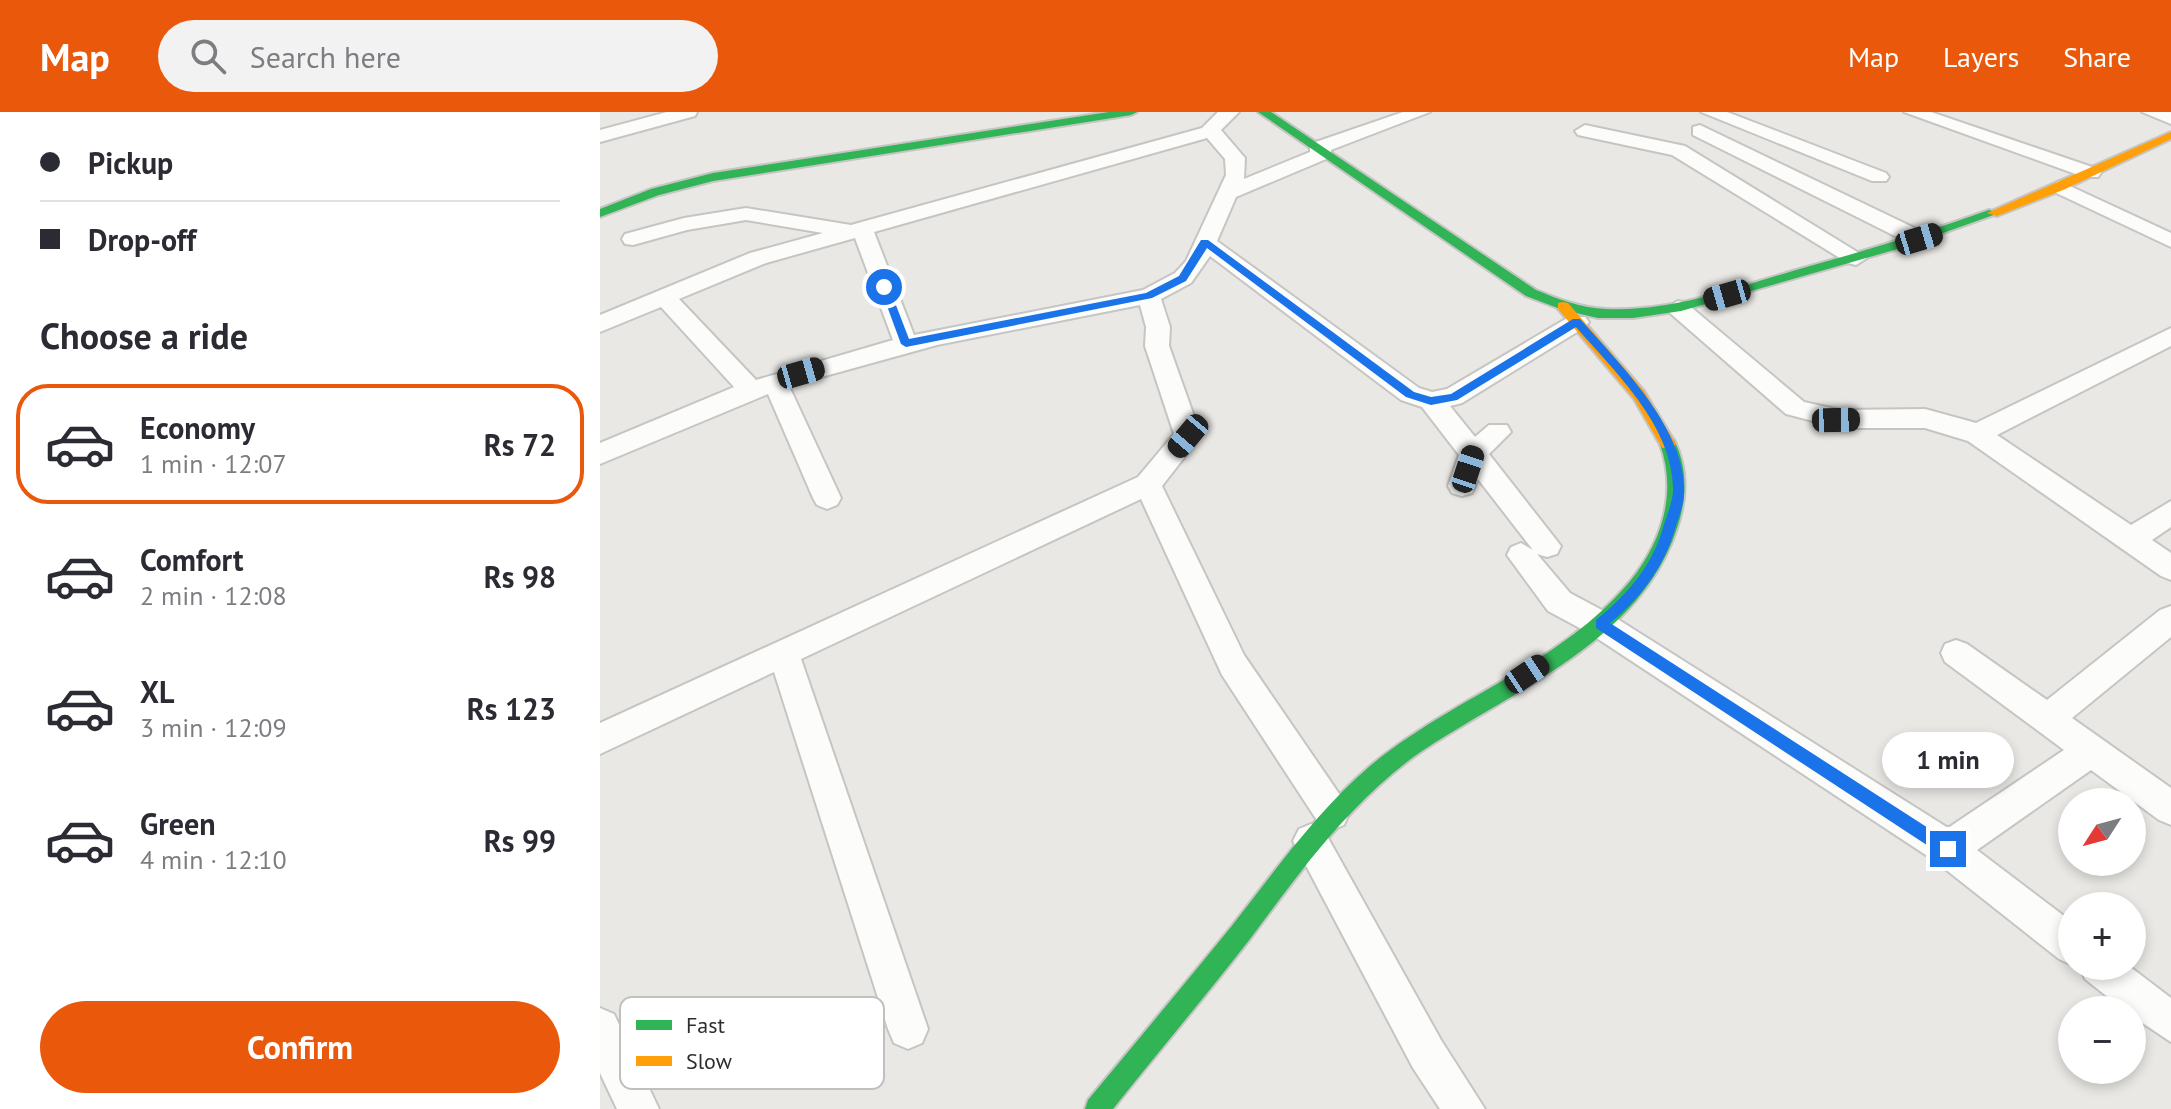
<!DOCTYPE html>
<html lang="en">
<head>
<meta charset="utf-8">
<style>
  body { margin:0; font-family:"PT Sans",sans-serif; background:#f2f2f3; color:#2b2b33; height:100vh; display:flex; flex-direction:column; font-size:30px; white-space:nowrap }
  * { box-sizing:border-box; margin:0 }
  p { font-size:26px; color:#7c7c81 }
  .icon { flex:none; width:44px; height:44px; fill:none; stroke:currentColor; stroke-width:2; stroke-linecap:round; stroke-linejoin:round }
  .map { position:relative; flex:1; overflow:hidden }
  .panel { display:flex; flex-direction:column; background:#fff; width:600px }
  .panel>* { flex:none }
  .hud { display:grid; align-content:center; height:176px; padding:0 40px; background:#fff }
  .needle { width:52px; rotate:234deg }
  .fabs { position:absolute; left:1458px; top:676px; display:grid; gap:16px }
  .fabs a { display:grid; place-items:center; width:88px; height:88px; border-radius:50%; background:#fff; box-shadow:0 4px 12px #0003; font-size:40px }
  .end { position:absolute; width:36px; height:36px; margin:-18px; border:10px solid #1a73e8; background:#fff; box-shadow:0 0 0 4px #fff }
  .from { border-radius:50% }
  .bubble { position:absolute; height:56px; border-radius:28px; background:#fff; box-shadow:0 4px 12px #0003; font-size:26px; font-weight:800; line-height:56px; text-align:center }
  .car { position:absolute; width:24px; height:48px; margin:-24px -12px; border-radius:10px; box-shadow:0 0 6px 2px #0007; background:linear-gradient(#222 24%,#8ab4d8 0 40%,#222 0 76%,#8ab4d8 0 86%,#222 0) }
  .hud b { display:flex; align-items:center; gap:28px; height:76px; font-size:30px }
  .hud b+b { border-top:2px solid #e1e1e2 }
  .hud i { width:20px; height:20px; background:#2b2b33 }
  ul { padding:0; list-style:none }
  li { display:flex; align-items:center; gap:24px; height:120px; margin:0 16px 12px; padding:0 24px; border:4px solid transparent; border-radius:32px }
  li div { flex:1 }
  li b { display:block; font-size:30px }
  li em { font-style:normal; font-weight:800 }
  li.selected { border-color:#ea580c }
  li>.icon { width:72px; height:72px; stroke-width:1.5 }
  h2 { padding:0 40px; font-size:36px; line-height:96px }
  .primary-button { display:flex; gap:16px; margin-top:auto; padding:16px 40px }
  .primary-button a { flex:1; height:92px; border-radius:48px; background:#ea580c; color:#fff; font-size:32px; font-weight:800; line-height:92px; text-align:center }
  header { display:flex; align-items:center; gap:48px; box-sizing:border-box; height:112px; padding:0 40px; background:#ea580c; color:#fff }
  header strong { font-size:38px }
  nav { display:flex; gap:44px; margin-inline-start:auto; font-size:28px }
  .search { width:560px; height:72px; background:#f2f2f3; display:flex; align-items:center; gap:20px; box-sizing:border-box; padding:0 28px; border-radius:44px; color:#7c7c81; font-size:30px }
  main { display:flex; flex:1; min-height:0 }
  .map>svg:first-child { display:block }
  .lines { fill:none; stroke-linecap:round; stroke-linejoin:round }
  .street-casing { stroke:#c5c5c4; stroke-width:4 }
  .fast-casing { stroke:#c5c5c4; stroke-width:4 }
  .slow-casing { stroke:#c5c5c4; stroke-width:4 }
  .street { fill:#fcfcfb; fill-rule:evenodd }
  .fast { fill:#30b455; fill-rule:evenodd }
  .slow { fill:#ff9f0a; fill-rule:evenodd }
  .route { fill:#1a73e8 }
  .key { fill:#fff; stroke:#c0c0c0; stroke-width:2 }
  .key-label { font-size:22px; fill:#2e2e2e }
</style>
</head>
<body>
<header>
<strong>Map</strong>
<div class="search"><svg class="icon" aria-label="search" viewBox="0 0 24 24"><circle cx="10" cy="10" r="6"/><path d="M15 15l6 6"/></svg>Search here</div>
<nav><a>Map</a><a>Layers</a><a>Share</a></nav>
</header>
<main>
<section class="panel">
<div class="hud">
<b><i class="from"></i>Pickup</b>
<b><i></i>Drop-off</b>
</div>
<h2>Choose a ride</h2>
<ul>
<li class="selected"><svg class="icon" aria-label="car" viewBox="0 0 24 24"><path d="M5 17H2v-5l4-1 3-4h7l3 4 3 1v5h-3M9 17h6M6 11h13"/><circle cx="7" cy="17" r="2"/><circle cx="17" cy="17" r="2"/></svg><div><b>Economy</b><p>1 min · 12:07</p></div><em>Rs 72</em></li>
<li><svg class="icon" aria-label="car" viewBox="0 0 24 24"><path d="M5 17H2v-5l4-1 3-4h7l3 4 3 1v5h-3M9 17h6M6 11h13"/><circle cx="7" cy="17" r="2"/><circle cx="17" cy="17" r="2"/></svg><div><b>Comfort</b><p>2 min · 12:08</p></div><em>Rs 98</em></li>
<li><svg class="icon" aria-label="car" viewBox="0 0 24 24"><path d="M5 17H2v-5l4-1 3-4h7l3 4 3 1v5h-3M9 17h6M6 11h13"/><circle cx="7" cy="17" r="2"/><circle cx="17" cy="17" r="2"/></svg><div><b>XL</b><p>3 min · 12:09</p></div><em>Rs 123</em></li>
<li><svg class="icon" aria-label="car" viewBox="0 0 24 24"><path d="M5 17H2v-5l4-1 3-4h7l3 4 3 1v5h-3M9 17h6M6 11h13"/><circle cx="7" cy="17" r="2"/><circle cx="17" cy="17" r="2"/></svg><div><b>Green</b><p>4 min · 12:10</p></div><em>Rs 99</em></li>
</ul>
<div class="primary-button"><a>Confirm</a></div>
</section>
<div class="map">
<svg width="1571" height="997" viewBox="0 0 1571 997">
  <rect width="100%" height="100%" fill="#eae8e5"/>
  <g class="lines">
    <defs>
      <path id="street" d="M67 0H97L95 4 0 30V18Z
        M618 0H639L621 18 645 46 644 67 710 40V32L803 0H830L731 38V45L636 85 617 129 819 276 832 280 847 277 969 205H985L989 210 985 215 862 291 850 294 875 325 889 313H907L911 320 889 342 961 434 957 442 947 445 937 442 970 481 1011 503 1348 716 1464 638 1345 550 1341 541 1345 532 1356 528 1367 532 1447 588 1560 498 1571 494V525L1472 606 1571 676V713L1559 708 1491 658 1377 738 1472 810V853L1459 847 1335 749 989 521 948 499 907 443 911 435 921 431 933 438 878 367 872 381 862 384 852 381 848 374 859 343 822 295 801 288 610 144 591 171 561 187 570 215 569 234 601 324 562 374 644 543 744 689 749 701 744 713 732 718 720 713 622 563 541 387 201 547 328 917 322 931 308 937 294 931 288 917 174 560 0 642V611L538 365 574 322 545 234 546 215 540 193 337 233 189 274 241 386 237 393 227 397 217 393 213 386 168 282 0 352V331L134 275 61 195 0 220V203L150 141 223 121 146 108 87 118 33 133 25 132 22 127 25 122 84 106 146 96 251 113 602 16ZM607 26 625 47 626 63 586 149 575 161 543 178 314 223 274 120ZM255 126 293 228 156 268 79 187 166 151Z
        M1101 0H1127L1286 61 1289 65 1286 69H1272Z
        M1304 0H1331L1498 57 1501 61 1498 65H1484Z
        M1542 0H1571V12Z
        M985 13 1085 34 1267 146 1256 153 1248 151 1072 43 978 23 975 19Z
        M1100 13 1327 122 1330 127 1327 132H1311L1093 23V15Z
        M1459 69 1571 121V135L1452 79 1449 75Z
        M1078 189 1086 191 1204 290 1240 298 1325 297 1376 311 1571 216V234L1397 323 1531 413 1571 389V415L1552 428 1571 441V468L1561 464 1368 329 1325 316H1240L1186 302 1070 201 1066 196Z
        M711 712 723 717 841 928 885 997H840L813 956 693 729 699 717Z
        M1479 854H1529L1571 886V930L1532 904V898H1524L1485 867Z
        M0 896 14 902 59 997H17L0 961Z"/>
      <path id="fast" d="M509 0H537L531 3 113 69 59 83 0 105V97L51 77 113 61Z
        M658 0H671L936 178C958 187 981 196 1006 197 1071 200 1135 176 1196 158 1261 140 1325 121 1389 98L1399 101 1301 136 1081 199 1033 206H998L963 198 926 184Z
        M1068 326 1074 328C1088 356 1087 387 1077 416 1040 530 913 578 822 639 797 656 774 677 753 699 715 738 683 783 650 827 606 884 558 940 513 997H485L488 988C536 930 584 873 631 815 675 759 716 700 770 654 853 585 961 553 1031 468 1063 428 1077 380 1060 332Z"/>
      <path id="slow" d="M1571 20V27L1463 78 1397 104 1387 101Z
        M963 190 968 191 1044 279 1076 332 1074 336H1062L1034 287 958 197V191Z"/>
    </defs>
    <use href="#street" class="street-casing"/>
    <use href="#fast" class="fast-casing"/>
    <use href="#slow" class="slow-casing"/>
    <use href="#street" class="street"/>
    <use href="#fast" class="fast"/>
    <use href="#slow" class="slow"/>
  </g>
  <path class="route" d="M601 128H608L814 280 831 285 851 282 973 207H980C1019 251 1088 319 1084 382 1084 393 1078 406 1075 417 1064 455 1040 487 1010 511L1353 732V743H1342L996 516V508C1027 483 1052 454 1063 416 1066 405 1072 392 1073 380 1075 316 1015 260 976 215L857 288 831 293 806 285 607 136 586 169 552 186 306 235 301 232 280 175 284 172 289 175 309 227 546 181 579 164Z"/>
  <rect x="20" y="885" width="264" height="92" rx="12" class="key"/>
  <rect x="36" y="908" width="36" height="10" fill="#30b455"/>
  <rect x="36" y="944" width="36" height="10" fill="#ff9f0a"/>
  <g class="key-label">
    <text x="86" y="921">Fast</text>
    <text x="86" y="957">Slow</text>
  </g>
</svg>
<div class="fabs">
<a><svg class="needle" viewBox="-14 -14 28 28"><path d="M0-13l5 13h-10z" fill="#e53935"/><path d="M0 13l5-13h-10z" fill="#7c7c81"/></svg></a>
<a>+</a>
<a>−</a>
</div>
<i class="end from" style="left:284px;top:175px"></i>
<i class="end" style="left:1348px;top:737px"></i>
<div class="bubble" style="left:1282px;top:620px;width:132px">1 min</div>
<i class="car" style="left:1319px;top:127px;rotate:73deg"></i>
<i class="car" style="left:1127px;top:183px;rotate:254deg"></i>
<i class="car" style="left:201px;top:261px;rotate:74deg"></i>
<i class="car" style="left:1236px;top:308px;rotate:89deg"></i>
<i class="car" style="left:588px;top:324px;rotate:220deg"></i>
<i class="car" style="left:868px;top:357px;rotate:18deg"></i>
<i class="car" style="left:927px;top:562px;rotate:56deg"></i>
</div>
</main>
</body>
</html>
